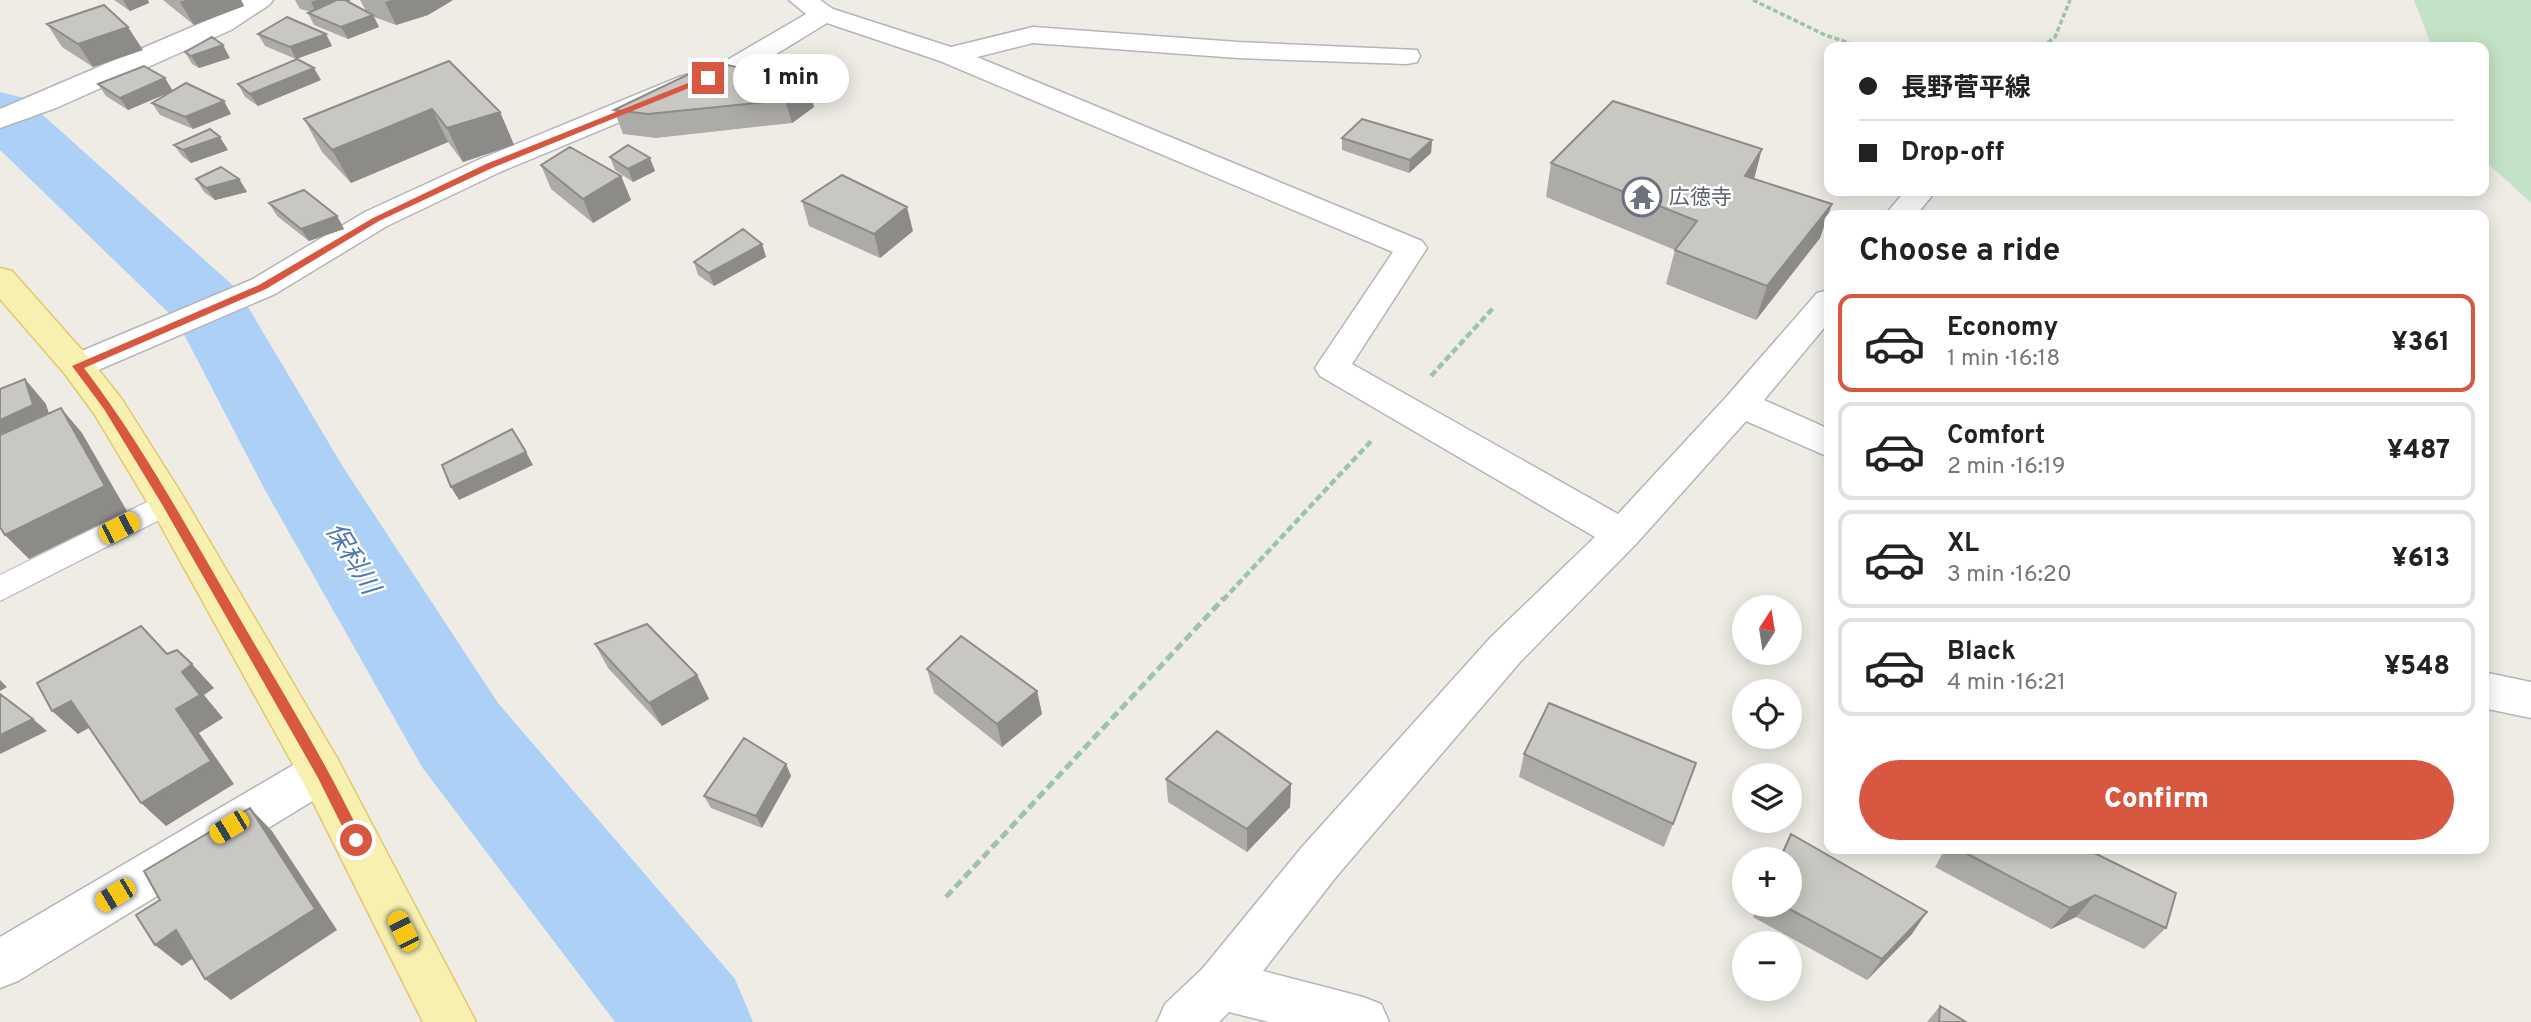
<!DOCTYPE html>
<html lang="en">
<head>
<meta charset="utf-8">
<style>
  body { margin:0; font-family:Overpass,"Noto Sans JP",sans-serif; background:#f6f6f6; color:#222; height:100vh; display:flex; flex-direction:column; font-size:26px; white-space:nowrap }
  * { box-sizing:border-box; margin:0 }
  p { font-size:23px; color:#767676 }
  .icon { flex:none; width:38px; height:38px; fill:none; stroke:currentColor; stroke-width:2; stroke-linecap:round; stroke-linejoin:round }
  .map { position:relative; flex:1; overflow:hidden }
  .details { position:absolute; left:1824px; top:210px; width:665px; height:644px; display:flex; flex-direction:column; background:#fff; border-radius:14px; box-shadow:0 4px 18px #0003 }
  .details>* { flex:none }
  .hud { position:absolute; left:1824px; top:42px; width:665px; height:154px; border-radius:14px; box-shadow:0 4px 18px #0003; display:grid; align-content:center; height:154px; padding:0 35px; background:#fff }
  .needle { width:46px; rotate:12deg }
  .tools { position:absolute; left:1732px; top:595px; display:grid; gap:14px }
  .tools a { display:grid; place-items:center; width:70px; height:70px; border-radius:50%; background:#fff; box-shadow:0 4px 18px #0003; font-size:35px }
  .end { position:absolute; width:32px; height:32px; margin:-16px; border:9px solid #d75741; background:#fff; box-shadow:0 0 0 4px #fff }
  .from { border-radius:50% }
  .bubble { position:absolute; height:49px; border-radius:24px; background:#fff; box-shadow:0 4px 18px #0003; font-size:23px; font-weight:800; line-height:49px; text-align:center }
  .car { position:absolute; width:21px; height:42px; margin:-21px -10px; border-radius:9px; box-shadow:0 0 5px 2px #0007; background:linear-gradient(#f5c518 24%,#345 0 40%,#f5c518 0 76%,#345 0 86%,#f5c518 0) }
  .hud b { display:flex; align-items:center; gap:24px; height:66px; font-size:26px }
  .hud b+b { border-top:2px solid #e0e0e0 }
  .hud i { width:18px; height:18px; background:#222 }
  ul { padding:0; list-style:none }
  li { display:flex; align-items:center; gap:21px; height:98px; margin:0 14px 10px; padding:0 21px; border:4px solid #e0e0e0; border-radius:14px }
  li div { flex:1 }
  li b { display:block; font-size:26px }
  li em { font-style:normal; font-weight:800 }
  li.on { border-color:#d75741 }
  li>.icon { width:63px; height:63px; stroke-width:1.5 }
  h2 { padding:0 35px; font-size:32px; line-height:84px }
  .action { display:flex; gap:14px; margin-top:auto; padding:14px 35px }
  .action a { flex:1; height:80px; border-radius:42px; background:#d75741; color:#fff; font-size:28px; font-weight:800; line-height:80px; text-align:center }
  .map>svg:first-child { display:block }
  .green { fill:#c4e3c6 }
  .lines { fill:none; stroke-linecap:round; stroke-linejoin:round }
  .river { fill:#add1f6; fill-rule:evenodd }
  .lane-casing { stroke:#b2b5b9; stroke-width:2 }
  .street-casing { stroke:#b2b5b9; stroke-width:3 }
  .primary-casing { stroke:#e3c969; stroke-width:3 }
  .path-far2 { stroke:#9ec3ab; stroke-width:3.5; stroke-dasharray:5 2.5; stroke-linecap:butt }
  .path-far1 { stroke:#9ec3ab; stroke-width:4.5; stroke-dasharray:7 3.5; stroke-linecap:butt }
  .path { stroke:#9ec3ab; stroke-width:5; stroke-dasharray:9 4.5; stroke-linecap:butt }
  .lane { fill:#fff; fill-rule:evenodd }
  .street { fill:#fff; fill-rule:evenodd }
  .primary { fill:#f7f0b1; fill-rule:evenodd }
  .wall { fill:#adaba7 }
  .shaded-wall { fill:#8d8b88 }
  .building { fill:#c9c7c2; stroke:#8d8b88; stroke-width:2 }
  .route { fill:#d75741 }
  .labels { text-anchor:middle; stroke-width:5; stroke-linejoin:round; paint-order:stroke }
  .far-worship-label { font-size:21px; fill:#5b616d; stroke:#fff; text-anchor:start }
  .water-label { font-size:26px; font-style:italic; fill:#4f77af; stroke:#fff }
</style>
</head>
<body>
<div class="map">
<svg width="2531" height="1022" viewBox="0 0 2531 1022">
  <rect width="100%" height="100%" fill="#eeece5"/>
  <path class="green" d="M2414 0H2531V203L2483 159V47H2432Z"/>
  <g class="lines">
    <path class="river" d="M0 92 24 98 238 290 343 467 498 703 735 979 753 1022H615L422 767 265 490 177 321 0 150Z"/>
    <defs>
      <path id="lane" d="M167 492 177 495 182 503 177 511 0 601V575Z"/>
      <path id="street" d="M242 0H273L269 5 231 30 56 108 0 128V109L213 18Z
        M789 0H820L833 9 951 47 1033 27 1238 42 1417 50 1420 56 1417 62 1407 64 1238 58 1033 43 977 57 1422 241 1427 248 1352 364 1618 514 1728 395 1817 293 1829 290V322L1764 400 1829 429V457L1746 421 1636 544 1521 661 1336 877 1263 971 1363 997 1381 1004 1389 1022H1269L1229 1012 1219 1022H1157L1165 1004 1203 968 1302 847 1491 637 1595 537 1320 376 1315 368 1393 252 940 61 827 23 737 78 699 89 500 172 387 226 275 294 89 374 77 378 65 374 60 366 65 358 251 280 365 212 478 160 679 77 717 66 806 14Z
        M1905 191H1936L1916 215H1885Z
        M2483 672 2531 682V718L2483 708Z
        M321 753 337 758 344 772 337 786 18 981 0 988V937L305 758Z"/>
      <path id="primary" d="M0 268 12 271 89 358 121 398 181 493 337 758 476 1022H423L305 786 152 510 95 415 65 374 0 299Z"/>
    </defs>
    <use href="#lane" class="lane-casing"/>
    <use href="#street" class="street-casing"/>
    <use href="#primary" class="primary-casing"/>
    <path class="path-far2" d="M1753 0 1825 35 1861 47
      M2042 47 2055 37 2070 0"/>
    <path class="path-far1" d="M1431 376 1494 307
      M1223 600 1373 439"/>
    <path class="path" d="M946 897 1224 598"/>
    <use href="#lane" class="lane"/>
    <use href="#street" class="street"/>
    <use href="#primary" class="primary"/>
  </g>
  <path class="wall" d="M114 0H148L149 3 130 11Z
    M163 0H241L244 6 194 25Z
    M295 0H351L348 1 366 11 360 0H453L428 15 396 25 374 17 379 27 348 39 314 25 308 13 311 12 300 9Z
    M47 24 143 50 93 67 62 47Z
    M258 34H326L332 46 296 59 265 46Z
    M185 52 230 58 199 68 192 64Z
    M449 61 500 112 514 145 463 162 448 142 351 183 322 152 304 119Z
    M321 80 258 106 245 97 238 84Z
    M808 83 814 107 792 123 656 138 623 134 614 110Z
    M98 84 173 90 231 114 193 129 160 115 152 103 172 91 128 110 106 96Z
    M1342 138 1432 140 1431 153 1409 173 1342 150Z
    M174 145 228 150 191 163 183 157Z
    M610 157 655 171 633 182 615 170Z
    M1551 163 1754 179 1820 238 1756 320 1666 284 1675 250 1546 197Z
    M541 165 621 176 631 200 593 223 551 189Z
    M196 179H239L247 192 215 200 204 192Z
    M802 201 913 231 880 258 809 226Z
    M269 203 337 216 344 229 309 241 277 216Z
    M762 244 766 257 714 286 698 275 694 262Z
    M595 644 697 675 709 699 662 726 608 668Z
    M927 669 1037 691 1042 714 1002 747 934 693Z
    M1524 754 1673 824 1664 847 1519 777Z
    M786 764 791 776 762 828 711 808 704 796Z
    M1166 779 1291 784 1290 807 1247 852 1168 802Z
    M1791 834 1912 934 1867 980 1753 917 1758 905H1790V859H1778Z
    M1945 849H2086L2166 928 2144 949 2076 917 2051 929 1935 867Z
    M1940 1006 1966 1022H1927Z"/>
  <path class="shaded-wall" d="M123 0H148L149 3 130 11Z
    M186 0H241L244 6 194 25 180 2Z
    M316 0H351L317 14 311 2Z
    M392 0H453L428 15 396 25 385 2Z
    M373 15 379 27 348 39 341 27Z
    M128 27 143 50 93 67 78 44Z
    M326 34 332 46 296 59 290 47Z
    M223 45 230 58 199 68 191 56Z
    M314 68 321 80 258 106 250 94Z
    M165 78 173 91 128 110 120 98Z
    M808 83 814 107 792 123 785 100Z
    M224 101 231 114 193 129 185 117Z
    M432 109 448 142 351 183 332 150Z
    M500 112 514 145 463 162 447 128Z
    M220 137 228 150 191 163 183 150Z
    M1432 140 1431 153 1409 173 1410 160Z
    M1762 149 1753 183 1745 176Z
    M650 158 655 171 633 182 628 169Z
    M621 176 631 200 593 223 583 199Z
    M239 179 247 192 215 200 206 188Z
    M1832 204 1820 238 1756 320 1767 286Z
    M907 207 913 231 880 258 874 234Z
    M337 216 344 229 309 241 301 229Z
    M762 244 766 257 714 286 709 273Z
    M25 379 46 404 54 430 0 456V420Z
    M61 408 82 433 127 511 29 559 5 535Z
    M526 452 533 465 459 500 451 487Z
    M192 664 214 688 204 695 223 718 199 733 234 784 166 826 141 803 176 709 182 672Z
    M697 675 709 699 662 726 649 703Z
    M0 680 7 687 0 691Z
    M1037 691 1042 714 1002 747 997 724Z
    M71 701 96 724 78 734 52 711Z
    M33 719 47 731 0 754V735Z
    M786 764 791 776 762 828 756 816Z
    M1291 784 1290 807 1247 852V829Z
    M250 808 272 831 337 930 231 1000 205 979Z
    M2095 895 2076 917 2051 929 2070 908Z
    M1927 912 1912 934 1867 980 1882 959Z
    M176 930 202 952 182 966 155 945Z"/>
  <path class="building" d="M337 0H345L373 15 341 27 308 13Z
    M104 5 128 27 78 44 47 24Z
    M287 17 326 34 290 47 258 34Z
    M212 37 223 45 191 56 185 52Z
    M297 59 314 68 250 94 238 84Z
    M449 61 500 112 447 128 432 109 332 150 304 119Z
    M714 62 808 83 785 100 648 114 614 110Z
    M144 66 165 78 120 98 98 84Z
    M186 83 224 101 185 117 152 103Z
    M1613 101 1762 149 1745 176 1832 204 1767 286 1675 250 1697 221 1551 163Z
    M1362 119 1432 140 1410 160 1342 138Z
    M210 129 220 137 183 150 174 145Z
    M628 145 650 158 628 169 610 157Z
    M570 147 621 176 583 199 541 165Z
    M221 167 239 179 206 188 196 179Z
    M842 175 907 207 874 234 802 201Z
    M304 190 337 216 301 229 269 203Z
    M743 229 762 244 709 273 694 262Z
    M25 379 33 405 0 420V389Z
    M61 408 105 486 5 535 0 527V435Z
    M512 429 526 452 451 487 442 465Z
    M647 624 697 675 649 703 595 644Z
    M141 626 167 654 177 650 192 664 182 672 200 695 176 709 211 761 141 803 71 701 52 711 37 683Z
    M961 636 1037 691 997 724 927 669Z
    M0 694 33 719 0 735Z
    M1549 703 1696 763 1673 824 1524 754Z
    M1217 731 1291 784 1247 829 1166 779Z
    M744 738 786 764 756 816 704 796Z
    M250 808 315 909 205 979 176 930 155 945 136 915 160 900 144 871Z
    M1791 834 1927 912 1882 959 1782 905H1790V859H1780Z
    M1958 849H2086L2176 893 2166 928 2095 895 2070 908Z
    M1940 1006 1966 1022H1939Z"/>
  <path class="route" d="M708 75 711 79 492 168 379 221 266 289 84 368C142 444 188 529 236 612 279 687 326 761 363 840L361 844H351L317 776 163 506 104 409 72 366 259 285 373 218 486 164Z"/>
  <defs>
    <symbol id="temple-ring" viewBox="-11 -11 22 22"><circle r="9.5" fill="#fff" stroke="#6b7280" stroke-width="1.5"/><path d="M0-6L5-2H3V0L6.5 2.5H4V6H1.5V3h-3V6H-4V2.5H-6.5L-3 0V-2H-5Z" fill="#6b7280"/></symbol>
  </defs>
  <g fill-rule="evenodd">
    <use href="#temple-ring" x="1620" y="175" width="44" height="44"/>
  </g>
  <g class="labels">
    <g class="far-worship-label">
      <text x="1669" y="204">広徳寺</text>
    </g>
    <g class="water-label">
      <text transform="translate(353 558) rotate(59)" y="9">保科川</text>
    </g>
  </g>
</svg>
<div class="tools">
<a><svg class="needle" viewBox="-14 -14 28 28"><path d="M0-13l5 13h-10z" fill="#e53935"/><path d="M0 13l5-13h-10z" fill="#767676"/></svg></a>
<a><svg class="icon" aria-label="locate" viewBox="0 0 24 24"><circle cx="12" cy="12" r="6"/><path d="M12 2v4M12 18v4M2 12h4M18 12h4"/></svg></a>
<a><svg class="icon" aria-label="layers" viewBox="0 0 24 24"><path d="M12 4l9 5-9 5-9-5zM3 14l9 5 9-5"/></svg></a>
<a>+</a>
<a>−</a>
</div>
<i class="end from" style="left:356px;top:840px"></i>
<i class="end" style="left:708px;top:78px"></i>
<div class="bubble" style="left:733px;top:54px;width:116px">1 min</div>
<i class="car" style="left:119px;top:528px;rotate:63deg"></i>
<i class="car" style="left:229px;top:827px;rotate:239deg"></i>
<i class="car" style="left:115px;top:895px;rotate:239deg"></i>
<i class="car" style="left:403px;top:931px;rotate:333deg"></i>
<div class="hud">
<b><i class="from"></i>長野菅平線</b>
<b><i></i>Drop-off</b>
</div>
<section class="details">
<h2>Choose a ride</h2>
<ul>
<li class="on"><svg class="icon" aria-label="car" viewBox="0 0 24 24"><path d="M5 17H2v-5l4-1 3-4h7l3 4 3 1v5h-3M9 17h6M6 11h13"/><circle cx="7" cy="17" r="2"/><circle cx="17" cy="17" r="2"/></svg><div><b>Economy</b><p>1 min · 16:18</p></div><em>¥361</em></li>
<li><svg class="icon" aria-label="car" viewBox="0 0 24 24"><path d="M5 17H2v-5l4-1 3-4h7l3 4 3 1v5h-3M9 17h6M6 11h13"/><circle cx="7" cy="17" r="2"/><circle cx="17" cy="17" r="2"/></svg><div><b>Comfort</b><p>2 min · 16:19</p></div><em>¥487</em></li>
<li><svg class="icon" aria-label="car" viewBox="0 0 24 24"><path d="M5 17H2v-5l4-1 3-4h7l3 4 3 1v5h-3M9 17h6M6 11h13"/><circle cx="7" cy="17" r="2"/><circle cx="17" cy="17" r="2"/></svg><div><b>XL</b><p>3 min · 16:20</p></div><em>¥613</em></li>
<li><svg class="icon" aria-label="car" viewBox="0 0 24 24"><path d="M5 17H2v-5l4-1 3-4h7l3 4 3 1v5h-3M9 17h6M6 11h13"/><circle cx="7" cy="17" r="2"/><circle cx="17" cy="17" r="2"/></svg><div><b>Black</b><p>4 min · 16:21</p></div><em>¥548</em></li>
</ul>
<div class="action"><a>Confirm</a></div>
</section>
</div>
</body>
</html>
